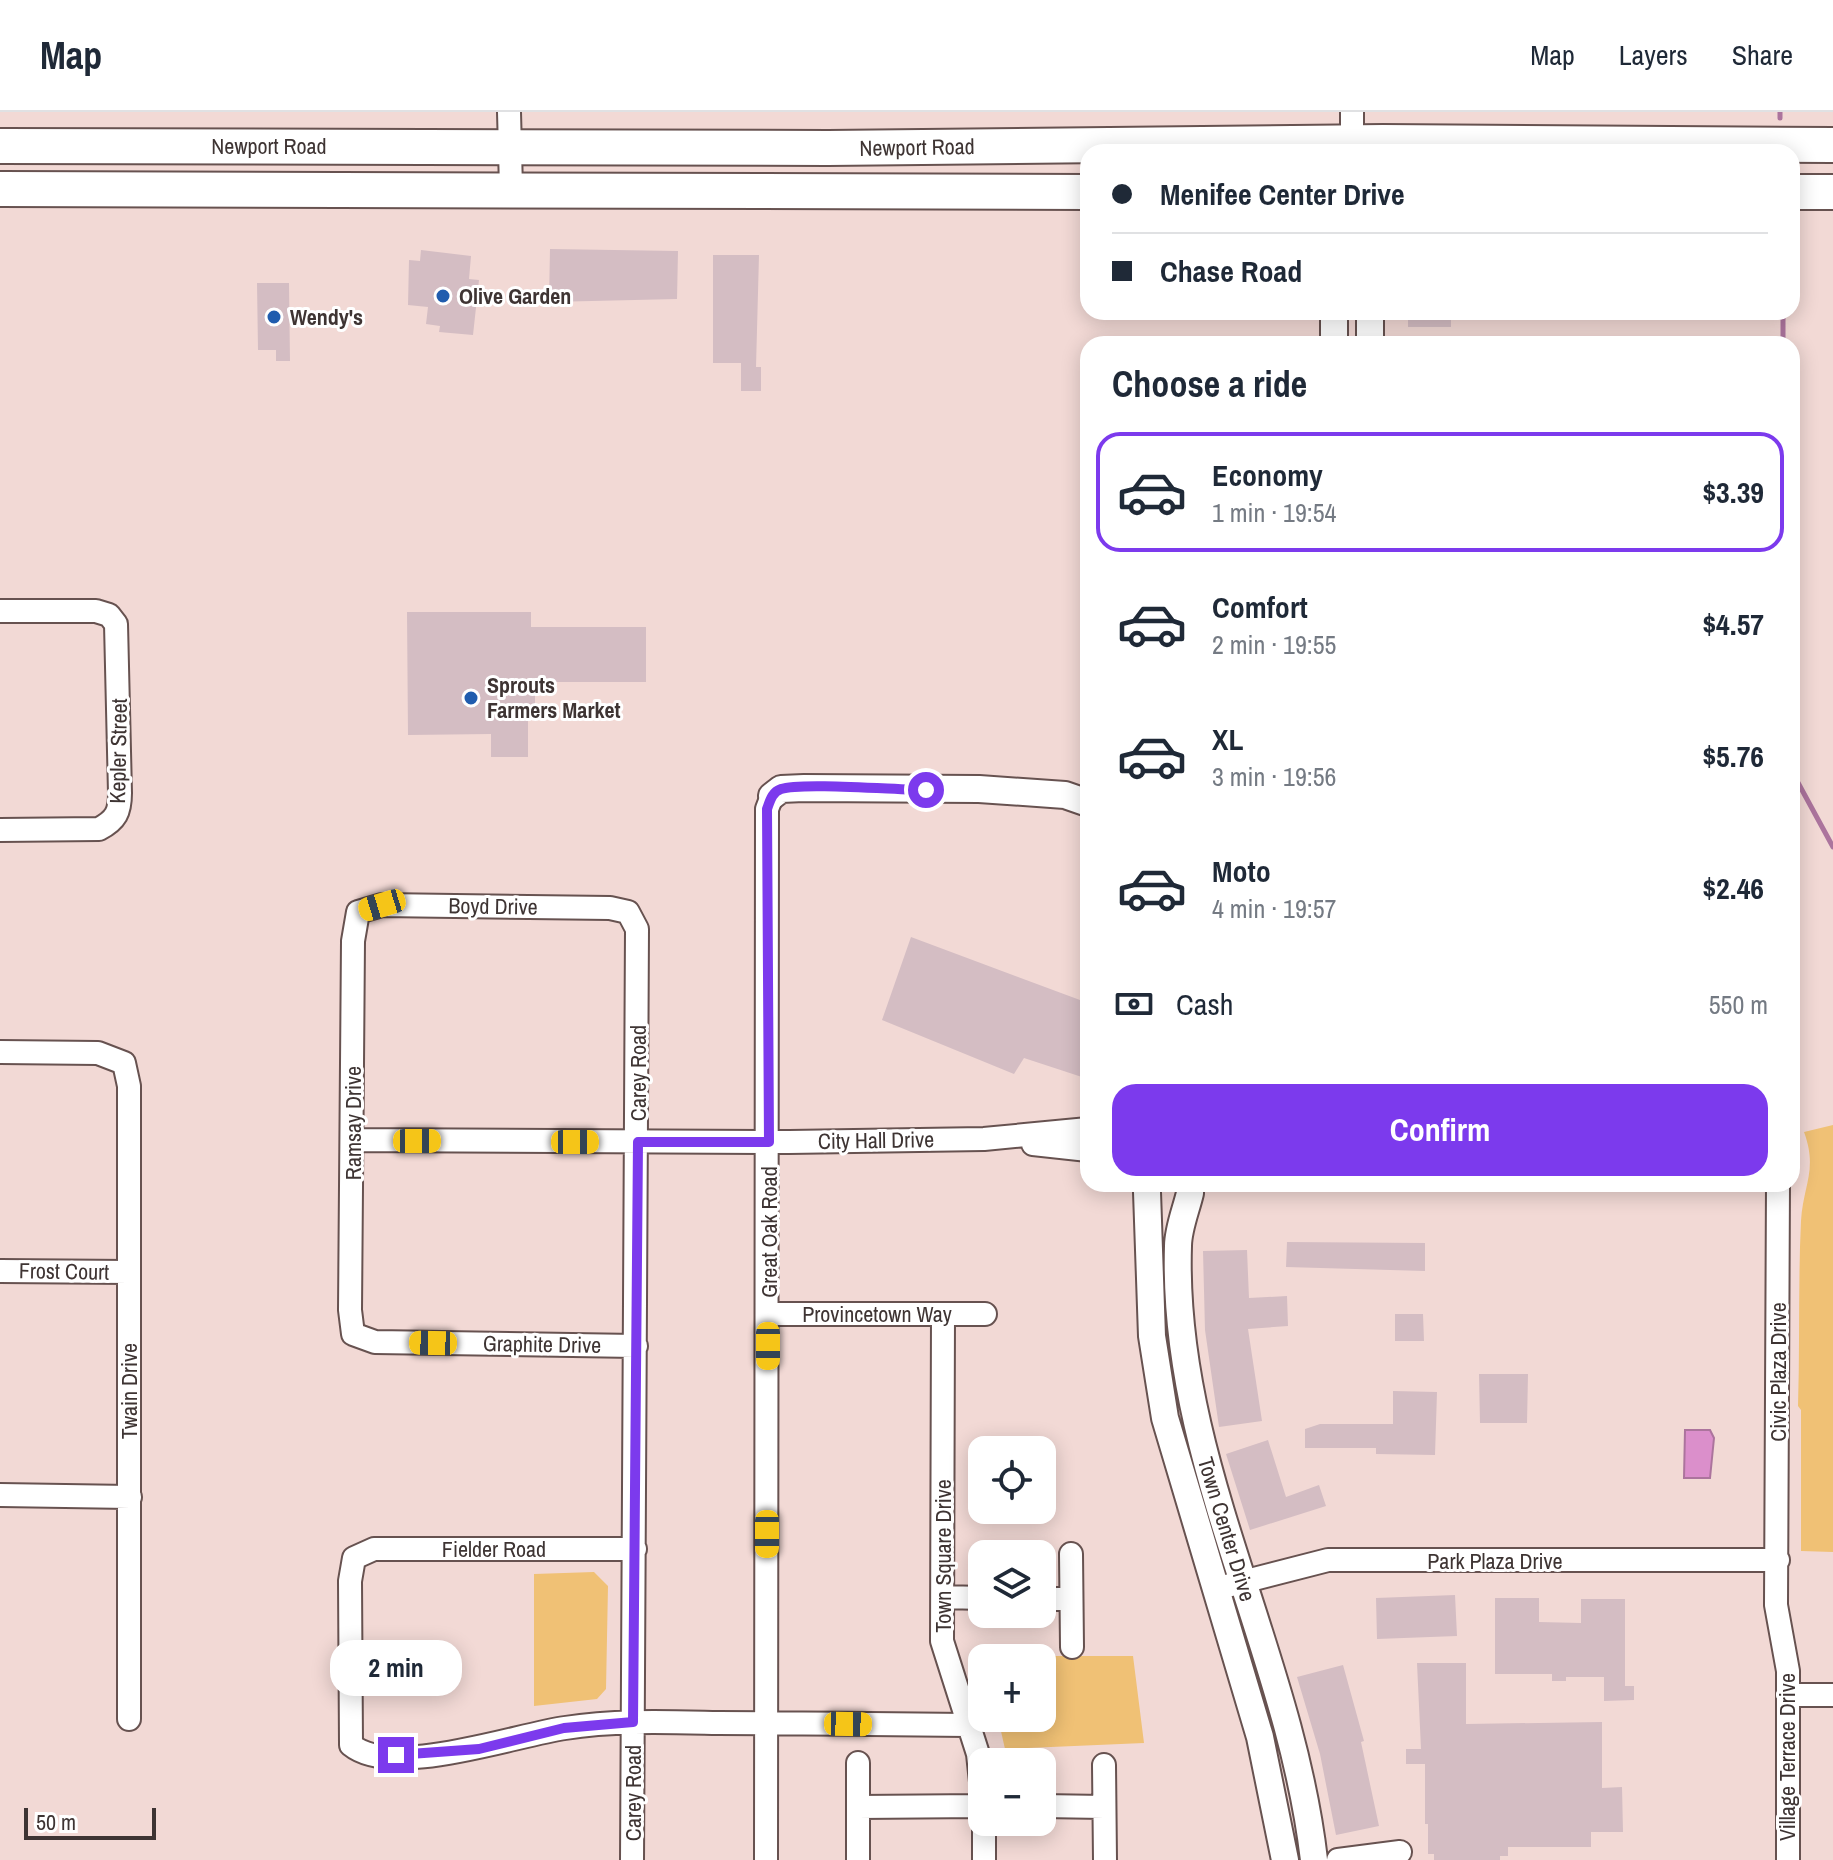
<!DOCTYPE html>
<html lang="en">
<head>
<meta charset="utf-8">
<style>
  body { margin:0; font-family:"Archivo Narrow",sans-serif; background:#f2f2f3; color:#1f2937; height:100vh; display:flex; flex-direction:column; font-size:30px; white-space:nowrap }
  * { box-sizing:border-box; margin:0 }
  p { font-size:26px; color:#747a83 }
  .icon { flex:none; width:44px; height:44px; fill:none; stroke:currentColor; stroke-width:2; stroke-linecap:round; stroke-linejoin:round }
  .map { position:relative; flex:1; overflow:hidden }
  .details { position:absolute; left:1080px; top:224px; width:720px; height:856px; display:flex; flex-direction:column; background:#fff; border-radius:24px; box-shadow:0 4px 20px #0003 }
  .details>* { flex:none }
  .top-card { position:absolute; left:1080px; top:32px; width:720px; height:176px; border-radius:24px; box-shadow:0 4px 20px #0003; display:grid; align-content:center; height:176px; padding:0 32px; background:#fff }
  .controls { position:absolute; left:968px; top:1324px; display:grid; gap:16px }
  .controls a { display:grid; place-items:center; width:88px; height:88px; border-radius:16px; background:#fff; box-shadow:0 4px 20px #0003; font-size:40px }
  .scale { position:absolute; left:24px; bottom:20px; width:132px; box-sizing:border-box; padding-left:8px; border:4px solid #3e3433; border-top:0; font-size:22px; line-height:28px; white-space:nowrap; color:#3e3433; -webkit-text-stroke:6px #fff; paint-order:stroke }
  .end { position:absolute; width:36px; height:36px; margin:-18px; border:10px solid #7c3aed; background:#fff; box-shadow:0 0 0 4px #fff }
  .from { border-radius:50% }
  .bubble { position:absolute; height:56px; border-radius:24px; background:#fff; box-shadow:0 4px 20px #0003; font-size:26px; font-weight:700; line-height:56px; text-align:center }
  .car { position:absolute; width:24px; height:48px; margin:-24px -12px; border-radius:10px; box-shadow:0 0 6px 2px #0007; background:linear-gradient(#f5c518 24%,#345 0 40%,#f5c518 0 76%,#345 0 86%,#f5c518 0) }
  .top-card b { display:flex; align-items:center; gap:28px; height:76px; font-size:30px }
  .top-card b+b { border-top:2px solid #e0e1e3 }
  .top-card i { width:20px; height:20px; background:#1f2937 }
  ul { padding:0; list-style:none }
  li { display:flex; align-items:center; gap:24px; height:120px; margin:0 16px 12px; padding:0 16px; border:4px solid transparent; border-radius:24px }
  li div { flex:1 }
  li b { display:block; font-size:30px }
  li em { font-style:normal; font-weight:700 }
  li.on { border-color:#7c3aed }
  li>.icon { width:72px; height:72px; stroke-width:1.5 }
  h2 { padding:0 32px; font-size:36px; line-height:96px }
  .pay { display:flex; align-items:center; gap:20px; height:88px; padding:0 32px; font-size:30px }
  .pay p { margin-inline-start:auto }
  .button { display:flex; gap:16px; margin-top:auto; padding:16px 32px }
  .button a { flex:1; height:92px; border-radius:24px; background:#7c3aed; color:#fff; font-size:32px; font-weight:700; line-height:92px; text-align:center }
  header { display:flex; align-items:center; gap:48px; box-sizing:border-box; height:112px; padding:0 40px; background:#fff; border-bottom:2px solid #e0e1e3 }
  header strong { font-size:38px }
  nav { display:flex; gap:44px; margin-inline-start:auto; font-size:28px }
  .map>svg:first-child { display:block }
  .green { fill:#f0c175 }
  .water { fill:#db8fcb; stroke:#ac749d; stroke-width:2 }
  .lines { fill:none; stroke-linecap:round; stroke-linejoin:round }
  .stream { stroke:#ac749d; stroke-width:5 }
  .building { fill:#d4bdc3 }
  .minor-casing { stroke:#675250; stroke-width:26 }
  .tertiary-casing { stroke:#675250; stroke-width:30 }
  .primary-casing { stroke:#675250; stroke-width:38 }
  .minor { stroke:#fff; stroke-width:22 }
  .tertiary { stroke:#fff; stroke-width:26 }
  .primary { stroke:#fff; stroke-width:34 }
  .route { stroke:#7c3aed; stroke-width:10 }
  .poi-dot { fill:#205cae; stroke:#fff; stroke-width:3 }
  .labels { text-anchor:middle; stroke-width:6; stroke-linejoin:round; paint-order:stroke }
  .street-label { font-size:22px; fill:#3e3433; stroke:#fff }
  .poi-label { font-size:22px; font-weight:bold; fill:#3e3433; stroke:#fff; text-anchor:start }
</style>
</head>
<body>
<header>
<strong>Map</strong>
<nav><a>Map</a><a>Layers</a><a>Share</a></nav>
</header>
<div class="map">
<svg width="1833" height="1748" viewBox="0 0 1833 1748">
  <rect width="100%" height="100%" fill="#f2d9d5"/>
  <path class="green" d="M1833 1013V1440L1801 1439V1298L1798 1294C1800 1233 1798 1171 1801 1109 1803 1073 1818 1058 1804 1020Z
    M594 1460 608 1474 606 1577 597 1587 534 1594V1462Z
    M982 1544H1133L1144 1631 1005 1637 998 1606H1042V1546Z"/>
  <path class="water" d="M1685 1318H1710L1714 1326 1710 1366H1684Z"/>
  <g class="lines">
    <path class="stream" d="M1780 0V6
      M1783 232V200
      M1792 633 1796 667 1833 735"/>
  </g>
  <path class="building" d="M550 137 678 139 677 187 549 190Z
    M421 138 471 144 469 167 479 168 473 223 439 220 440 214 426 212 428 195 408 193 409 148 420 149Z
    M713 143H759L756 255H761V279H741V251H713Z
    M257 171H289L290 249H276V238H258Z
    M1408 200H1451V215H1408Z
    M407 500H531V515H646V570H535V602H528V645H491V622L408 623Z
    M911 825 1088 891V967L1024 946 1014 962 882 908Z
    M1287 1130 1425 1131V1159L1286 1155Z
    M1247 1138 1249 1186 1287 1184 1288 1214 1248 1217 1262 1309 1219 1315 1205 1218 1203 1139Z
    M1395 1202H1423L1424 1229H1395Z
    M1479 1262H1528L1527 1311H1480Z
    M1393 1279 1437 1280 1435 1343 1376 1342V1336H1305V1317L1320 1312H1393Z
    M1268 1328 1286 1385 1319 1373 1326 1394 1250 1418 1226 1342Z
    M1455 1483 1457 1524 1377 1527 1376 1486Z
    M1495 1486H1539V1510L1581 1511V1487H1625V1574H1634V1588L1604 1589V1565H1566V1569H1552V1562H1495Z
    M1417 1551H1466V1612L1602 1610V1676L1622 1675 1623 1720H1591V1735H1508V1744H1500V1748H1434V1742H1428V1712H1425V1652H1406V1637H1421Z
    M1343 1553 1364 1629 1361 1630 1379 1714 1336 1723 1320 1642 1297 1565Z"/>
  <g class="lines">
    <defs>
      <path id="minor" d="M509 0 511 76
        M1352 0V31
        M0 499H96L109 503 116 512 120 681C120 700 116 708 99 717L0 718
        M0 940 98 941 124 951 129 974V1607
        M354 1028 789 1030 984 1027 1088 1017
        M1033 1032 1088 1038
        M1778 1072 1776 1493 1788 1559V1748
        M0 1159 129 1160
        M768 1202H985
        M943 1203 942 1529 978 1642 982 1679
        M0 1383 130 1385
        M635 1437H374L354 1446 350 1469 351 1633C393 1667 515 1623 565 1616 615 1608 667 1610 718 1611 801 1611 885 1612 968 1613
        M1071 1442 1072 1535
        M1215 1477 1328 1448H1778
        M943 1485 982 1486
        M1042 1487H1071
        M1788 1583H1833
        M858 1651V1748
        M1104 1653 1105 1748
        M1042 1694 1104 1695
        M858 1695 982 1694
        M984 1710V1748
        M632 1748 637 817 628 800 610 796 382 793 358 800 353 829 350 1198 353 1222 375 1230 636 1234
        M766 1748 767 697 772 684
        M1338 1748 1400 1740"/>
      <path id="tertiary" d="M1334 200V232
        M1370 232V200
        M772 684 781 677 804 676 979 677 1065 683 1088 691
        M1147 1080 1152 1224 1165 1306 1260 1625 1285 1748
        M1190 1081C1186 1098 1178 1117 1178 1134 1171 1349 1290 1538 1314 1748"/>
      <path id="primary" d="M0 34 828 36 1383 30 1833 33
        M0 77 1088 80
        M1792 80H1833"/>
    </defs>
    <use href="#minor" class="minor-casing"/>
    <use href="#tertiary" class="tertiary-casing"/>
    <use href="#primary" class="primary-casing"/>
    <use href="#minor" class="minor"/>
    <use href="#tertiary" class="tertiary"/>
    <use href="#primary" class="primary"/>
  </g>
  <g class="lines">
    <path class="route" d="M396 1643 479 1637 564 1616 633 1610 638 1030H769L767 697C770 689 772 680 781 677 801 670 898 678 926 678"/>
  </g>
  <g class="poi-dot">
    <circle cx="443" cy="184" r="8"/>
    <circle cx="274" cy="205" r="8"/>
    <circle cx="471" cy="586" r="8"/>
  </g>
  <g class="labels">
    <g class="street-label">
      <text x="269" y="42">Newport Road</text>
      <text transform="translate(917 35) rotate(-1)" y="8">Newport Road</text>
      <text transform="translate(118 639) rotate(-89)" y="8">Kepler Street</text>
      <text transform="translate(493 794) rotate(1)" y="8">Boyd Drive</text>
      <text transform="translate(638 961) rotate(-90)" y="8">Carey Road</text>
      <text transform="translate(353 1011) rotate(-90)" y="8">Ramsay Drive</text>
      <text transform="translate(876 1028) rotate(-1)" y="8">City Hall Drive</text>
      <text transform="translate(769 1120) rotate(-90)" y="8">Great Oak Road</text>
      <text transform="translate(64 1159) rotate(1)" y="8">Frost Court</text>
      <text x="877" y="1210">Provincetown Way</text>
      <text transform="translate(542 1232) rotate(1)" y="8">Graphite Drive</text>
      <text transform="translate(1778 1260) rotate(-90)" y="8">Civic Plaza Drive</text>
      <text transform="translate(129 1279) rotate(-90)" y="8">Twain Drive</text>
      <text transform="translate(1227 1417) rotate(73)" y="8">Town Center Drive</text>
      <text x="494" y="1445">Fielder Road</text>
      <text transform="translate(943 1444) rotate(-90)" y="8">Town Square Drive</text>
      <text x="1495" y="1457">Park Plaza Drive</text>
      <text transform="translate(1787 1645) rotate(-90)" y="8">Village Terrace Drive</text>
      <text transform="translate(633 1681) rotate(-90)" y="8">Carey Road</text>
    </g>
    <g class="poi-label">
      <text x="459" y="192">Olive Garden</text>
      <text x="290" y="213">Wendy's</text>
      <text x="487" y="581">Sprouts<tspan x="487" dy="25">Farmers Market</tspan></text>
    </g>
  </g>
</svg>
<div class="controls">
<a><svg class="icon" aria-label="locate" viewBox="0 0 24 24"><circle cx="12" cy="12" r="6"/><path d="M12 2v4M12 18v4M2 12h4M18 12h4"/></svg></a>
<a><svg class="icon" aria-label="layers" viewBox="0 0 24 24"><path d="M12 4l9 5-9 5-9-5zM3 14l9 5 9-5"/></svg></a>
<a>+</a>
<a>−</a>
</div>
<div class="scale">50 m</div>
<i class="end from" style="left:926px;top:678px"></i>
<i class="end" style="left:396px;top:1643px"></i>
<div class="bubble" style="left:330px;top:1528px;width:132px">2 min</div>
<i class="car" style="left:382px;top:793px;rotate:253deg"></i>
<i class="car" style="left:417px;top:1029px;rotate:90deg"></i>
<i class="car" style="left:575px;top:1030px;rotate:90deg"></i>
<i class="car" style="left:433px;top:1231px;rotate:271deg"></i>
<i class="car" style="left:768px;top:1234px;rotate:180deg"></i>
<i class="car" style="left:767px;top:1422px;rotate:180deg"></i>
<i class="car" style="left:848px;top:1612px;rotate:91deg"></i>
<div class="top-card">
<b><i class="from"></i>Menifee Center Drive</b>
<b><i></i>Chase Road</b>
</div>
<section class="details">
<h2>Choose a ride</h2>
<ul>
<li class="on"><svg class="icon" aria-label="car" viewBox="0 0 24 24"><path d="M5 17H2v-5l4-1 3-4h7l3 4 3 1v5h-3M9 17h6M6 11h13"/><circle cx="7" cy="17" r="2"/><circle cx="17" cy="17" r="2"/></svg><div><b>Economy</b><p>1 min · 19:54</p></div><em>$3.39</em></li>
<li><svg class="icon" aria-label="car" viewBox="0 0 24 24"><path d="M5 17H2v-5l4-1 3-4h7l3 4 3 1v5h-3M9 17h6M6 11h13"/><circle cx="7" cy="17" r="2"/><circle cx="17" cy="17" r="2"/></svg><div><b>Comfort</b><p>2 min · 19:55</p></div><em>$4.57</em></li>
<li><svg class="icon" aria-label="car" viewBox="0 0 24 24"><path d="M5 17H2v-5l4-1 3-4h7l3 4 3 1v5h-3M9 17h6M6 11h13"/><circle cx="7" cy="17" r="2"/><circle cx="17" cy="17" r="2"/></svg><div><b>XL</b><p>3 min · 19:56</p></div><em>$5.76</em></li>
<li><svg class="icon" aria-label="car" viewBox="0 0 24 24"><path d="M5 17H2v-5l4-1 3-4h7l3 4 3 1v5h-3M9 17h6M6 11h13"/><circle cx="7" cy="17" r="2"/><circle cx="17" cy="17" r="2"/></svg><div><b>Moto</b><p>4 min · 19:57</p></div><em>$2.46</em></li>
</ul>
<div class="pay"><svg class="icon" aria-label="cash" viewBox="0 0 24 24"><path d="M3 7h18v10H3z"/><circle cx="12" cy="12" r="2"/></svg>Cash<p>550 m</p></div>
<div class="button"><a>Confirm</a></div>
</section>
</div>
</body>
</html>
